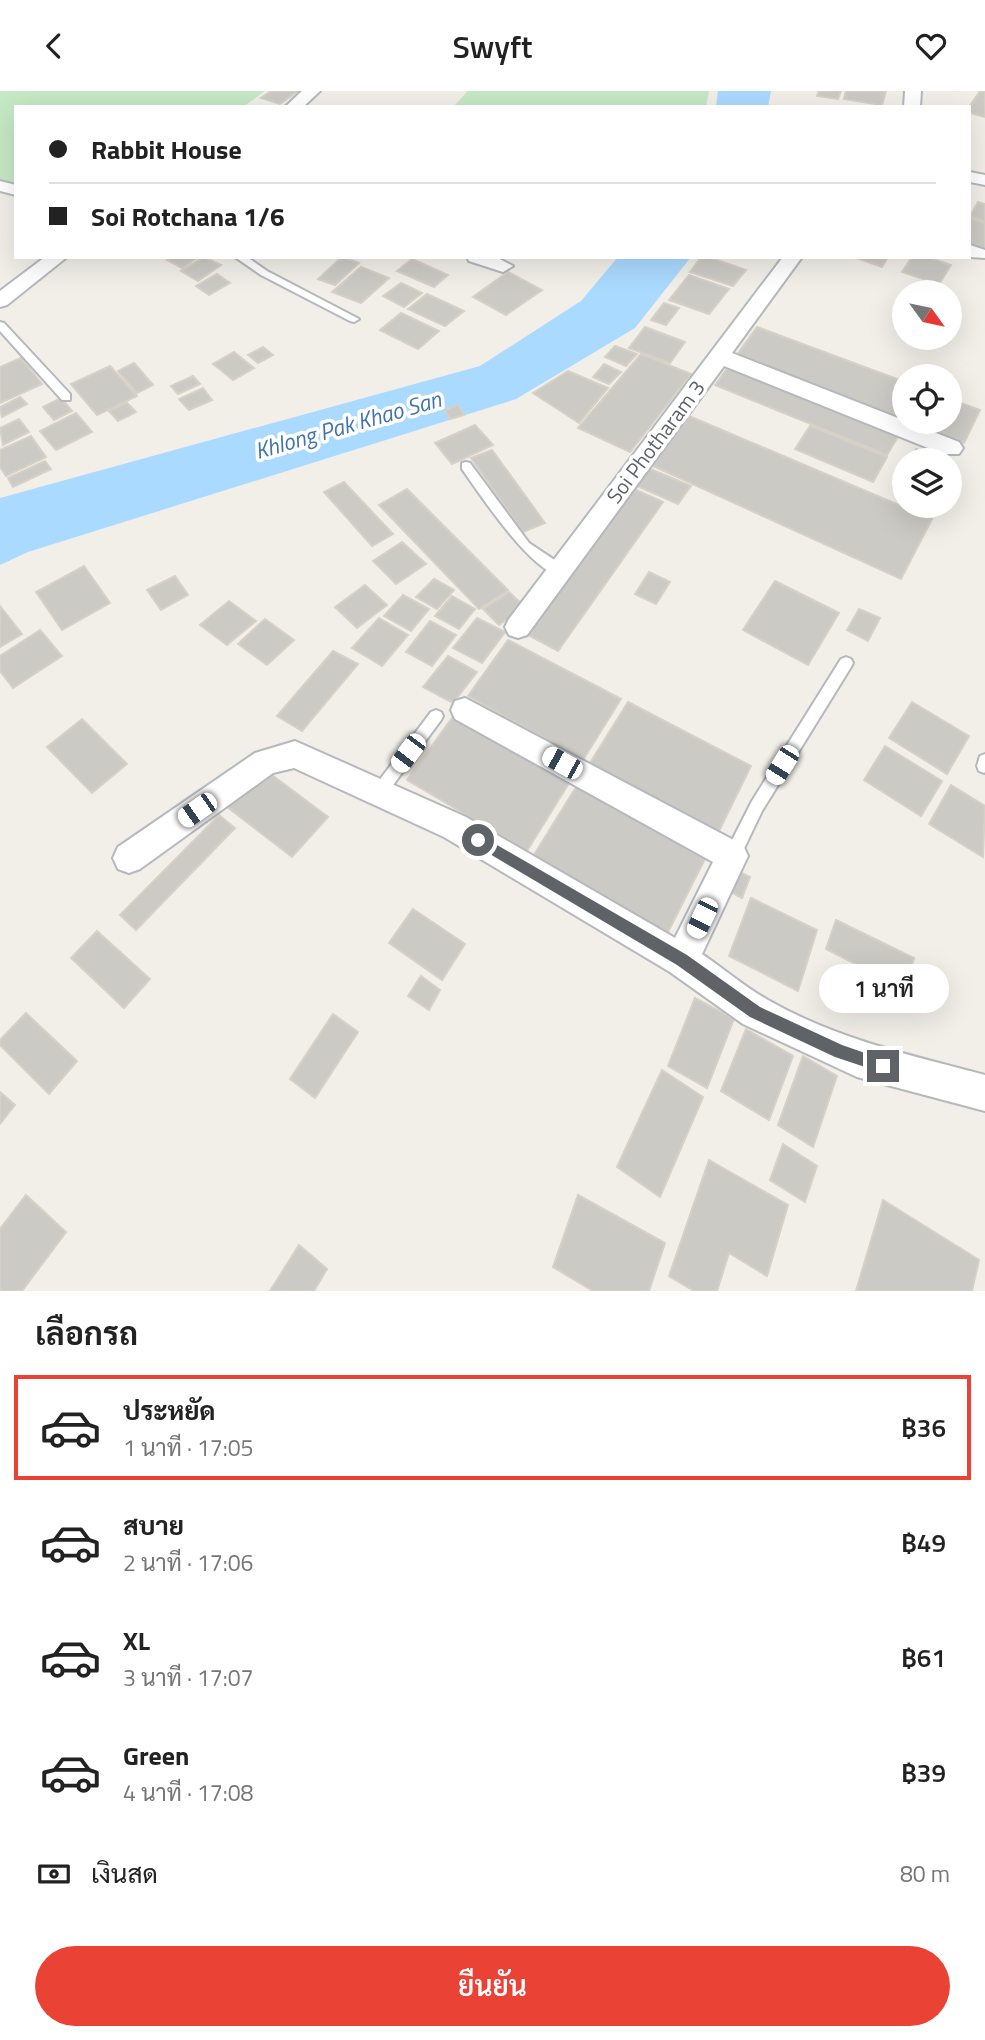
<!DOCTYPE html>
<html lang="th">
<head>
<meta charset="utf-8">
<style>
  body { margin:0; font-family:"Titillium Web",Sarabun,sans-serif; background:#f2f2f2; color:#222; height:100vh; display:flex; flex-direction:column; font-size:26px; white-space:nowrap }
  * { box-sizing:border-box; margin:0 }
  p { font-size:23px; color:#767676 }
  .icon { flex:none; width:38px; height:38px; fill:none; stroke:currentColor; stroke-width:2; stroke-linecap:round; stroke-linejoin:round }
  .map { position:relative; height:1200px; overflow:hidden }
  .panel { display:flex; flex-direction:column; background:#fff; flex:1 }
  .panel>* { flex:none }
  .top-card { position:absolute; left:14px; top:14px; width:957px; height:154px; border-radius:0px; box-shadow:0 7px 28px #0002; display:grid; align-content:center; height:154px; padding:0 35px; background:#fff }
  .needle { width:46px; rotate:123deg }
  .fabs { position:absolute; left:892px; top:189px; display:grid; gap:14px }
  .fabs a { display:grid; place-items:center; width:70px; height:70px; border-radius:50%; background:#fff; box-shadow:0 7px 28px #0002; font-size:35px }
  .end { position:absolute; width:32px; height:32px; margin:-16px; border:9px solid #5f6368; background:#fff; box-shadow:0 0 0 4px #fff }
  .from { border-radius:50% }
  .bubble { position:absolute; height:49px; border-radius:24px; background:#fff; box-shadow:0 7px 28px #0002; font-size:23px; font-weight:600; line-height:49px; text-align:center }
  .car { position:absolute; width:21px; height:42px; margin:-21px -10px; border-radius:9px; box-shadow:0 0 5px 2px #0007; background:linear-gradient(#fff 24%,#345 0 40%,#fff 0 76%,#345 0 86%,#fff 0) }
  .top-card b { display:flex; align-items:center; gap:24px; height:66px; font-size:26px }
  .top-card b+b { border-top:2px solid #e0e0e0 }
  .top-card i { width:18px; height:18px; background:#222 }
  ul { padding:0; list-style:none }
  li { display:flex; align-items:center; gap:21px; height:105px; margin:0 14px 10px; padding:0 21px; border:4px solid transparent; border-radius:0px }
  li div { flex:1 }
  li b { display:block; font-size:26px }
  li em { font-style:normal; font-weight:600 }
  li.selected { border-color:#ea4335 }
  li>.icon { width:63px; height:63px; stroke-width:1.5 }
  h2 { padding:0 35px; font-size:32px; line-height:84px }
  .pay { display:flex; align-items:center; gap:18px; height:77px; padding:0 35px; font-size:26px }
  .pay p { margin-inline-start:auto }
  .cta { display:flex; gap:14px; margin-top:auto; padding:14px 35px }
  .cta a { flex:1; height:80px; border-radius:42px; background:#ea4335; color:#fff; font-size:28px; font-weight:600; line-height:80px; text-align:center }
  header { display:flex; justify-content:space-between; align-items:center; height:91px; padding:0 35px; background:#fff; font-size:32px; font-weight:600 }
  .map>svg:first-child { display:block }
  .green { fill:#c5e8c5 }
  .water { fill:#aadaff }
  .building { fill:#cccac5; stroke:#d6d1c6; stroke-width:2 }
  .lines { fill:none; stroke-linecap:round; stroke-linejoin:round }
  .lane-casing { stroke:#b5b8bc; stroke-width:4 }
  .street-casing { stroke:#b5b8bc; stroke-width:4 }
  .lane { fill:#fff; fill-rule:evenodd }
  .street { fill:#fff; fill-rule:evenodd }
  .route { fill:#5f6368 }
  .labels { text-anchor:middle; stroke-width:7; stroke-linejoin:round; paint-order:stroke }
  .street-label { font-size:21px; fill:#5f6368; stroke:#fff }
  .water-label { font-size:23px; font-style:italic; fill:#4174aa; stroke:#fff }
</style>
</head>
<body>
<header><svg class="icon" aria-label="back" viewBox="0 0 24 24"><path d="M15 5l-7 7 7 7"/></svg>Swyft<svg class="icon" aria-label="heart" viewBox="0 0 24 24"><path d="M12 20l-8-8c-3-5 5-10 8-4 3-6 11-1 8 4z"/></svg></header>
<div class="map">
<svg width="985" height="1200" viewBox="0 0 985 1200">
  <rect width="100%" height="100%" fill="#f1efe8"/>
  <path class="green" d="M0 0H265L243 16H16V92L0 88Z
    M468 0H709L706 16H453Z"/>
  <path class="water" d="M718 0H771L768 16H716Z
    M618 166H691L635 237 516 308 28 461 0 474V407L480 275 581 210Z"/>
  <path class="building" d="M271 0H298L280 13 261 7Z
    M819 0H841L838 8 817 5Z
    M846 0H886L882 14 844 8Z
    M980 0 985 1V26L970 22 969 16Z
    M978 111 985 113V130L970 125Z
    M970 127 985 132V158L970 153Z
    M171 166H198L182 177 167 169Z
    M204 166 221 174 198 190 181 180Z
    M342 166 359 172 335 194 318 188Z
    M701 166H708L746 179 733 195 690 181Z
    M854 166H888L882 176Z
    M912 166H927L951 174 939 193 902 181Z
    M412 168 448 184 434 196 397 180Z
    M361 176 389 187 361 212 332 201Z
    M508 181 542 199 506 224 473 206Z
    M217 183 230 192 209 204 196 195Z
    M689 184 729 198 709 223 669 209Z
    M401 192 422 202 404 216 383 205Z
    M427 203 464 220 445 235 408 218Z
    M664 212 679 217 666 234 651 229Z
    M401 222 439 240 418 258 380 239Z
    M645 236 685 251 670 272 629 257Z
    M757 236 905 291V329L736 265Z
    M615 255 637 263 626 275 605 266Z
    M263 256 273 264 258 272 248 264Z
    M234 261 254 277 233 289 213 273Z
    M641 263 691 283 630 361 578 337Z
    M21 267 42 293 0 312V276Z
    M134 272 153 294 137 302 118 280Z
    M604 273 621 281 609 293 593 286Z
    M110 275 137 305 97 324 71 293Z
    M728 276 899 344 887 364 715 294Z
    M568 280 608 297 579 332 533 302Z
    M193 285 200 293 178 303 171 295Z
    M203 297 212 309 189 319 179 308Z
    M20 306 27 313 2 326 0 316Z
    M61 307 72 320 54 329 43 316Z
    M950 308 980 319 964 352 909 331H950Z
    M127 312 136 321 118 330 109 320Z
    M458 314 464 324 450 328 445 319Z
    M76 322 92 341 56 359 40 340Z
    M689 325 932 428 901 488 651 374Z
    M19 328 29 341 3 354 0 337Z
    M475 334 493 354 452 373 435 352Z
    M810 335 887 366 873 391 795 358Z
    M31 345 46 366 6 385 0 376V359Z
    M916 358 944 369H909Z
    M492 359 545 432 523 441 471 367Z
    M45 370 51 378 13 396 8 387Z
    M648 377 691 395 678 413 635 394Z
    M905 377V402L893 397Z
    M344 391 393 443 372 455 324 401Z
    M407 398 508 499 479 518 379 414Z
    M634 398 663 411 558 560 526 543Z
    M402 451 426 473 396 493 373 470Z
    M84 475 110 512 62 539 36 501Z
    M649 481 670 491 656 513 635 503Z
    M175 485 188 504 161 519 147 499Z
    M434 488 454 499 437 518 416 506Z
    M775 490 839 522 808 574 743 539Z
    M365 494 387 514 357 537 335 516Z
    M509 501 525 516 499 534 483 518Z
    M403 504 429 518 411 540 384 525Z
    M452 505 475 518 459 538 435 525Z
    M229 510 256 530 227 554 200 534Z
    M0 515 22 543 0 556Z
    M859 518 880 527 868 550 847 539Z
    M379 527 408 544 382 575 352 557Z
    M477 527 505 541 482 572 453 557Z
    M265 528 294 549 267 574 238 553Z
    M430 530 456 544 432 575 406 561Z
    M40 539 62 565 13 597 0 580V565Z
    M508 549 621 608 583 669 468 605Z
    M333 560 358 573 302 640 277 625Z
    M448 565 477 581 453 612 423 596Z
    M628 611 751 675 718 742 590 672Z
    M912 611 969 645 947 683 889 647Z
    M452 627 569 692 527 760 407 689Z
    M82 628 127 673 92 702 47 656Z
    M885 655 942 690 921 725 864 689Z
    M264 678 328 726 292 766 227 716Z
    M951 694 985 715 983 766 929 733Z
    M576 696 705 768 667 843 534 764Z
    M219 724 235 737 136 839 120 824Z
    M735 779 750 786 742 807 727 799Z
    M751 807 817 839 798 900 729 865Z
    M413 818 465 853 442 889 389 852Z
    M836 829 914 867 905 898 826 858Z
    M97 840 150 888 124 917 71 867Z
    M421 885 440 899 429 919 408 905Z
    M695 907 734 928 707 997 668 975Z
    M26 922 77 970 49 1003 0 954V949Z
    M333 923 358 941 315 1007 290 988Z
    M746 938 793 965 769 1029 721 1000Z
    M803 965 837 985 813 1056 778 1034Z
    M662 979 703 1006 660 1106 617 1076Z
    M0 1001 15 1014 0 1033Z
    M783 1053 817 1075 805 1111 770 1089Z
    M709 1069 788 1114 767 1185 729 1162 717 1200H694L669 1185Z
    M26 1104 66 1141 22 1200H0V1138Z
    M578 1104 665 1152 649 1200H593L553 1176Z
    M883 1109 979 1169 972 1200H856Z
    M299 1154 327 1178 314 1200H270Z"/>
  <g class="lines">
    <defs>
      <path id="lane" d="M235 166H247L267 180 359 228 354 231 350 230 261 184Z
        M0 231 4 232 70 303V309H62L0 240Z
        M466 371 470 372 529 452 565 476 566 480 565 484C536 490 478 400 462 378V372Z
        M846 566 851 568 853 572 851 576 762 720 738 770 732 773 726 770 724 765 752 710 841 568Z
        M436 619 441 621 443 625 441 629 385 705 380 707 375 705 372 700 375 695 431 621Z
        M985 663V681L984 682 979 680 977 675 980 665Z"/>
      <path id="street" d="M302 0H320L303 16H285Z
        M905 0H921L920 16H904Z
        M970 81 985 84V94L970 91Z
        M0 90 16 94V104L0 100Z
        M970 154 985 159V167L970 166Z
        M45 166H67L7 214 0 216V200Z
        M467 166H496L513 175 503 181 469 170Z
        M783 166H802L732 262 959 351 963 357 959 363H943L724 275 527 544 518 547 509 544 505 536 509 528Z
        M465 607 743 754 748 765 702 863C724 878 745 896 768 909 836 948 910 964 985 984V1020L857 986 743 933 670 881 444 746 294 677 273 682 140 778 129 782 118 778 113 767 118 756 255 662 295 650 466 726 675 847 713 771 455 628 451 619 455 610Z"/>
    </defs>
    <use href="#lane" class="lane-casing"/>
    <use href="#street" class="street-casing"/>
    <use href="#lane" class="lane"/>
    <use href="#street" class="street"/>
  </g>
  <path class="route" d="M478 743 687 864 760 916 842 954 888 970V980L883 982 835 966 750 926 677 874 473 753V745Z"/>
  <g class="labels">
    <g class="street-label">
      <text transform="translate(656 351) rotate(-53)" y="7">Soi Photharam 3</text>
    </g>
    <g class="water-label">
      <text transform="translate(348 334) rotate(-16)" y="8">Khlong Pak Khao San</text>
    </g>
  </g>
</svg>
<div class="fabs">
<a><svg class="needle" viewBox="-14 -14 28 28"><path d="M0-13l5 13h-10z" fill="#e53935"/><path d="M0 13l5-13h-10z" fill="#767676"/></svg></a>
<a><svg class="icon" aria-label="locate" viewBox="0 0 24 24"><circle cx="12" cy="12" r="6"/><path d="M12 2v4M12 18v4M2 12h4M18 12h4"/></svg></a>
<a><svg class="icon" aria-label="layers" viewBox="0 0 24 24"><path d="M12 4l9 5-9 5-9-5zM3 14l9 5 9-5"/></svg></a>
</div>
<i class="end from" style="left:478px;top:749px"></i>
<i class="end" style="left:883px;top:975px"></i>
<div class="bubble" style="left:819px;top:873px;width:130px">1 นาที</div>
<i class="car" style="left:408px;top:662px;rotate:217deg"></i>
<i class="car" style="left:562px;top:672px;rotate:299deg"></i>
<i class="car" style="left:782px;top:674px;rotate:212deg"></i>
<i class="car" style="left:197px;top:719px;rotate:235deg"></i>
<i class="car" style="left:702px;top:827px;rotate:206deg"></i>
<div class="top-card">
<b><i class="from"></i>Rabbit House</b>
<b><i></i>Soi Rotchana 1/6</b>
</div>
</div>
<section class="panel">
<h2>เลือกรถ</h2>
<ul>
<li class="selected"><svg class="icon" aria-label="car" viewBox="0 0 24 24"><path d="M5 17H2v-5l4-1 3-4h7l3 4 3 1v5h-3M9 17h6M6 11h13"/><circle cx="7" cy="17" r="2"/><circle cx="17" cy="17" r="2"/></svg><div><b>ประหยัด</b><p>1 นาที · 17:05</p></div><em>฿36</em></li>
<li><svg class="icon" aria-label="car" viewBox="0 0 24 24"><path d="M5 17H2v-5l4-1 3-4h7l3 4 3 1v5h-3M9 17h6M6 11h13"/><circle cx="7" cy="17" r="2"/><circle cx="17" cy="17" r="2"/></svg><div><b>สบาย</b><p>2 นาที · 17:06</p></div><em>฿49</em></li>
<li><svg class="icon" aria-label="car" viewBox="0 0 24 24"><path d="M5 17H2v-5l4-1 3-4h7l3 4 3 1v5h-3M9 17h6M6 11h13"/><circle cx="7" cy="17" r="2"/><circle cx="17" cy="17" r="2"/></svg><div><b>XL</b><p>3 นาที · 17:07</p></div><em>฿61</em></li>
<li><svg class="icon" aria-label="car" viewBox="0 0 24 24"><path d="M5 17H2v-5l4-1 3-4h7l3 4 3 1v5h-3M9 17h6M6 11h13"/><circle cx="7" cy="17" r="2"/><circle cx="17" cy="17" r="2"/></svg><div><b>Green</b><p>4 นาที · 17:08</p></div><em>฿39</em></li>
</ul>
<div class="pay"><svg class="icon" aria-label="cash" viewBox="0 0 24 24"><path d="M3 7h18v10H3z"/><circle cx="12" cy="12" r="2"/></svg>เงินสด<p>80 m</p></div>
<div class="cta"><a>ยืนยัน</a></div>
</section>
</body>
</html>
